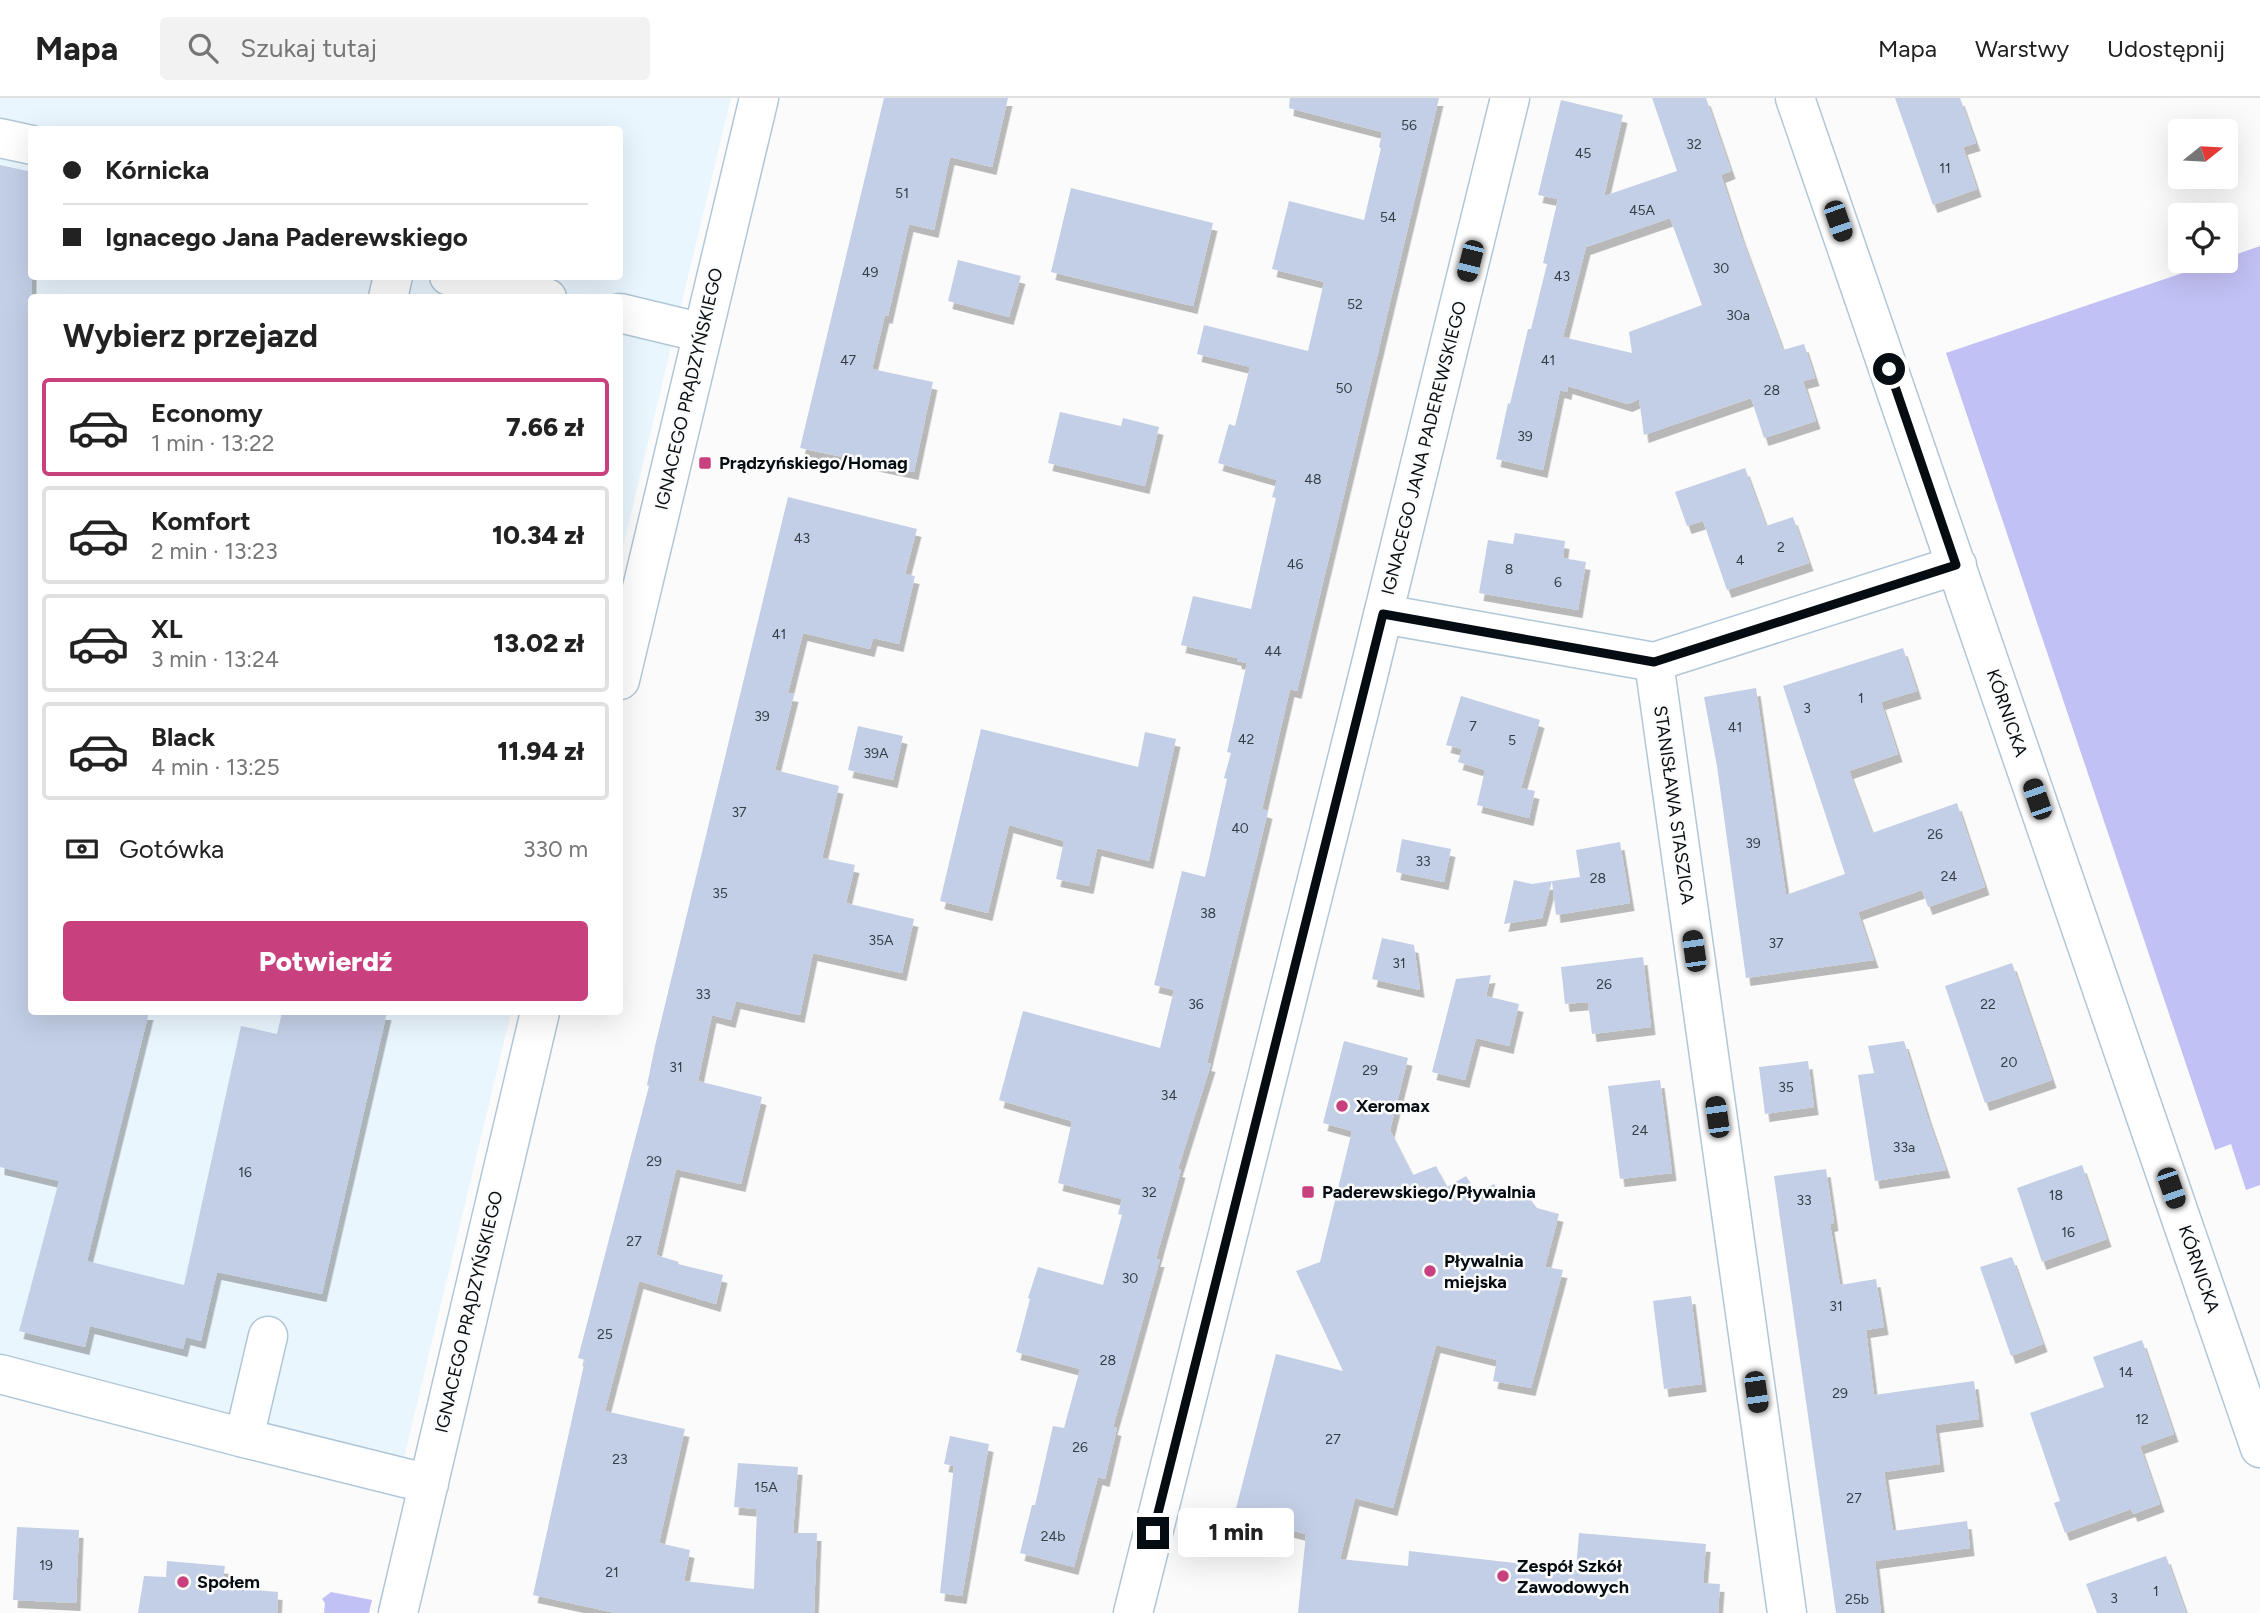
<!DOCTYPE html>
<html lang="pl">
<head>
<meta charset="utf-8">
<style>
  body { margin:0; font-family:Figtree,sans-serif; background:#f2f2f2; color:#222; height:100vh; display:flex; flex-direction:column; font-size:26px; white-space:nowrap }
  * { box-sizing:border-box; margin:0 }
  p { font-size:23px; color:#767676 }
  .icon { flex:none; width:38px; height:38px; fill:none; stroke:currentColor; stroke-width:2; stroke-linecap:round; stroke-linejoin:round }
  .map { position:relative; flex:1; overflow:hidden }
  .side { position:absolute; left:28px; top:196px; width:595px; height:721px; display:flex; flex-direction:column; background:#fff; border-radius:7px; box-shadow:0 7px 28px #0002 }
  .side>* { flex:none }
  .banner { position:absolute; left:28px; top:28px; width:595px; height:154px; border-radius:7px; box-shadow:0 7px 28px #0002; display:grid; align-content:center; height:154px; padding:0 35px; background:#fff }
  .needle { width:46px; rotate:72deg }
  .tools { position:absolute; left:2168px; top:21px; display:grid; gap:14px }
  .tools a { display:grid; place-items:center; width:70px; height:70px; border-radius:7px; background:#fff; box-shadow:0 7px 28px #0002; font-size:35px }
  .end { position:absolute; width:32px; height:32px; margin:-16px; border:9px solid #060d12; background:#fff; box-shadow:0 0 0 4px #fff }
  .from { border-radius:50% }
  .bubble { position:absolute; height:49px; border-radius:7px; background:#fff; box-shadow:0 7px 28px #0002; font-size:23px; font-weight:800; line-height:49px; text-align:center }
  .car { position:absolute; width:21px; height:42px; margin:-21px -10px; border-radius:9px; box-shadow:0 0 5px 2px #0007; background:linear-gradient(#222 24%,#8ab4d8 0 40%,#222 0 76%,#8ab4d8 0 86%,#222 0) }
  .banner b { display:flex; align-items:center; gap:24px; height:66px; font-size:26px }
  .banner b+b { border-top:2px solid #e0e0e0 }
  .banner i { width:18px; height:18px; background:#222 }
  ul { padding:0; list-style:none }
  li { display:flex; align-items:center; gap:21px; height:98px; margin:0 14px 10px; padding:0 21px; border:4px solid #e0e0e0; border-radius:7px }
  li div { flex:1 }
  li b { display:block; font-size:26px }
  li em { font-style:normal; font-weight:800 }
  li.on { border-color:#c8407d }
  li>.icon { width:63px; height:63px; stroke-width:1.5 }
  h2 { padding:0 35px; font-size:32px; line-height:84px }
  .pay { display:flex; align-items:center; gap:18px; height:77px; padding:0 35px; font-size:26px }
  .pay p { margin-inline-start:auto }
  .button { display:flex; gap:14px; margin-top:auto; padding:14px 35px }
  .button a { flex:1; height:80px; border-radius:7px; background:#c8407d; color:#fff; font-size:28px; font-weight:800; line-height:80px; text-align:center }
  header { display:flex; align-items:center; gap:42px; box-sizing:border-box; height:98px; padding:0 35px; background:#fff; border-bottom:2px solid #e0e0e0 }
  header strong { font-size:33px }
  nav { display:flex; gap:38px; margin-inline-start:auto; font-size:24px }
  .search { width:490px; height:63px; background:#f2f2f2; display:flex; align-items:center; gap:18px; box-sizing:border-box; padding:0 24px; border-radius:7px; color:#767676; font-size:26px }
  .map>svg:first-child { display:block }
  .built { fill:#eaf6fe; fill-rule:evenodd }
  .green { fill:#c2c1f5 }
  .building { fill:#c3cfe6; fill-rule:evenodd; filter:url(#shadow) }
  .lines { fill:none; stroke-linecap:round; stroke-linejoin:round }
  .minor-casing { stroke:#b0c7d7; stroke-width:41 }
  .minor { stroke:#fff; stroke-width:38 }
  .route { stroke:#060d12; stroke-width:9 }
  .poi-dot { fill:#c8407d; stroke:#fbfbfb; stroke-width:2.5 }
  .labels { text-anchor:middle; stroke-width:5; stroke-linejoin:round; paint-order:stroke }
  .number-label { font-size:14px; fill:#353e47 }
  .street-label { font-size:18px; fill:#060d12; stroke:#fbfbfb }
  .poi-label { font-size:18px; font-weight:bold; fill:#060d12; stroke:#fbfbfb; text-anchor:start }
</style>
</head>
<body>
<header>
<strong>Mapa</strong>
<div class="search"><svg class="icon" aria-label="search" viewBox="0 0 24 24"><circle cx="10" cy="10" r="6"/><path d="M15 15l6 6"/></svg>Szukaj tutaj</div>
<nav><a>Mapa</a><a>Warstwy</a><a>Udostępnij</a></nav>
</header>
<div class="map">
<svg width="2260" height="1515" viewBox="0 0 2260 1515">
  <defs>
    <filter id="shadow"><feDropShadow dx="4.5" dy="8" stdDeviation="0" flood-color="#0004"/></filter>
  </defs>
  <rect width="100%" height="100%" fill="#fbfbfb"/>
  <path class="built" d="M0 0H731L620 461V200H32V914H511L404 1360 0 1268ZM32 32H620V178H32Z"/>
  <path class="green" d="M2260 148V1087L2246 1092 2231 1046 2215 1052 1946 255 2218 163H2226V160Z
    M331 1494 372 1502 369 1515H324L325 1505 322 1501Z"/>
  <path class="building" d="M884 0H1008L992 69 950 59 934 132 909 126 888 218 885 217 872 271 933 284 914 374 800 350Z
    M1290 0H1439L1297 593 1290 591 1262 711 1268 713 1207 965 1211 966 1178 1071 1181 1072 1156 1161H1160L1113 1329 1117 1330 1105 1381 1098 1379 1074 1469 1020 1455 1032 1407H1035L1053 1328 1064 1330 1080 1271 1016 1254 1030 1201 1028 1200 1038 1169 1103 1187 1122 1117 1118 1116 1122 1101 1058 1085 1072 1023 999 1002 1023 913 1160 950 1174 892 1154 887 1182 773 1205 779 1227 681 1224 680 1231 655 1227 654 1247 565 1237 563V560L1181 547 1193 498 1251 511 1276 400 1272 399 1277 382 1218 365 1229 326 1235 328 1250 269 1197 256 1204 227 1308 253 1324 184 1272 171 1289 103 1364 122 1381 50 1379 49 1382 34 1289 10Z
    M1652 0H1706L1731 73 1721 77 1741 138 1783 252 1804 246 1815 280 1803 283 1816 323 1764 340 1751 300 1644 337 1639 301 1628 306 1568 288 1567 294 1560 292 1543 372 1496 361 1508 305 1510 306 1528 231H1531L1547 166 1543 165 1558 101 1538 97 1561 2 1623 17 1604 98 1677 73ZM1670 120 1702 207 1629 234 1632 255 1563 239 1586 149Z
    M1895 0H1960L1976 45 1963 49 1977 91 1933 107Z
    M0 67 32 74V914H149L87 1163 184 1187 241 928 277 936 282 914H387L322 1196 217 1174 201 1243 186 1239 183 1251 90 1228 85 1249 19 1233 59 1083 0 1069Z
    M1071 90 1213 125 1193 208 1051 174Z
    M958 162 1021 178 1009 219 948 203Z
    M1060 314 1121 328 1123 320 1159 329 1145 388 1048 365Z
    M1745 370 1766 428 1793 419 1809 465 1727 492 1703 423 1687 428 1675 394Z
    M788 399 917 431 905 476 915 478 899 546 873 540 870 551 803 535 788 595 794 596 775 672 839 688 822 760 855 767 846 805 914 821 902 875 813 855 800 917 736 903 731 922 712 917 698 983 762 999 741 1086 676 1071 656 1157 679 1164 678 1166 723 1177 716 1206 639 1183 605 1313 685 1331 659 1445 690 1452 684 1483 754 1491 757 1411 734 1409 738 1365 798 1369 793 1435H817L814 1515H616L533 1497 585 1262 578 1260 649 988 647 987 655 948Z
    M1515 435 1565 443 1563 460 1586 464 1578 512 1479 495 1488 442 1513 446Z
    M1903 550 1917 593 1881 604 1898 656 1849 673 1872 735 1957 705 1985 789 1928 809 1922 792 1858 814 1874 862 1746 880 1717 668 1704 599 1756 590 1786 797 1845 776 1783 588Z
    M1461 598 1540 622 1521 690 1535 693 1529 720 1477 707 1485 672 1458 664 1462 651 1446 647Z
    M858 628 903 638 893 682 848 672Z
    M981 631 1138 669 1145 634 1176 641 1149 763 1097 750 1089 788 1056 781 1064 743 1009 727 988 815 940 803Z
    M1402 741 1451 751 1444 784 1396 774Z
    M1620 744 1630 805 1556 817 1552 783 1580 779 1576 752Z
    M1514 782 1532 786 1552 783 1542 820 1504 826Z
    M1382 840 1414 847 1420 892 1372 881Z
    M1643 859 1651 929 1592 936 1588 904 1565 906 1561 869Z
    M2012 865 2052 982 1985 1005 1945 888Z
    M1491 877 1486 898 1519 906 1509 948 1476 940 1465 982 1432 974 1456 881Z
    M1344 943 1408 960 1390 1032 1413 1077 1436 1068 1447 1089 1466 1078 1477 1095 1494 1086 1506 1104 1525 1094 1537 1110 1559 1116 1545 1169 1563 1172 1531 1290 1493 1283 1497 1262 1436 1247 1393 1410 1355 1400 1340 1461 1408 1468 1409 1453 1576 1472 1579 1435 1706 1446 1703 1485 1720 1486 1718 1515H1298L1306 1436 1234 1418 1276 1256 1343 1273 1296 1173 1320 1164 1352 1033 1323 1025Z
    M1904 943 1927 1017 1946 1072 1875 1083 1858 977 1874 975 1868 948Z
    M1808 963 1814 1009 1765 1016 1759 969Z
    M1660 982 1672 1075 1620 1081 1608 988Z
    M2082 1067 2107 1141 2042 1164 2017 1090Z
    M1826 1071 1834 1125 1830 1126 1840 1187 1876 1181 1884 1229 1866 1232 1874 1297 1974 1283 1979 1321 1935 1327 1940 1366 1884 1374 1893 1433 1967 1423 1970 1450 1875 1463 1881 1515H1836L1774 1078Z
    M2012 1159 2043 1246 2011 1258 1980 1169Z
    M1691 1198 1702 1286 1664 1291 1653 1203Z
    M2142 1242 2174 1336 2140 1348 2160 1406 2133 1416 2131 1411 2065 1435 2054 1405 2060 1403 2030 1315 2104 1289 2093 1259Z
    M950 1338 989 1346 962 1498 940 1495 954 1368 944 1366Z
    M17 1429 79 1432 76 1505 13 1502Z
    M2166 1458 2186 1515H2097L2086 1486Z
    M167 1463 225 1468 222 1489 278 1494 277 1515H138L144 1478 166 1479Z"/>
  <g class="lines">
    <defs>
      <path id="minor" d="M1795 0 2260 1350
        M0 40 32 47
        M449 178 547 200
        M388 200 393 178
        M620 215 703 235
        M1383 516 1654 564 1957 467
        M1654 564 1787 1515
        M620 582 759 0
        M0 1276 244 1340 429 1386
        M244 1340 268 1238
        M398 1515 540 914
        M1133 1515 1367 582 1510 0"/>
    </defs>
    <use href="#minor" class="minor-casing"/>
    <use href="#minor" class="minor"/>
  </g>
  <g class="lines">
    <path class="route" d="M1153 1435 1383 516 1654 564 1956 467 1889 271"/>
  </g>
  <g class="poi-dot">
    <rect x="698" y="358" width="14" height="14" rx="3.5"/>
    <circle cx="1342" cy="1008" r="7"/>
    <rect x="1301" y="1087" width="14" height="14" rx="3.5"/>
    <circle cx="1430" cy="1173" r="7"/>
    <circle cx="1503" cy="1478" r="7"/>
    <circle cx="183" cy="1484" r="7"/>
  </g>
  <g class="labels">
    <g class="number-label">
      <text x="1409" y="32">56</text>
      <text x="1694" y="51">32</text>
      <text x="1583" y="60">45</text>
      <text x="1945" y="75">11</text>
      <text x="902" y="100">51</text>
      <text x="1642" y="117">45A</text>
      <text x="1388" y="124">54</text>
      <text x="1721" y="175">30</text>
      <text x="870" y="179">49</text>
      <text x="1562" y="183">43</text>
      <text x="1355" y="211">52</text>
      <text x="1738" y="222">30a</text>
      <text x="848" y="267">47</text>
      <text x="1548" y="267">41</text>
      <text x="1344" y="295">50</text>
      <text x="1772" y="297">28</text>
      <text x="1525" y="343">39</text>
      <text x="1313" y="386">48</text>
      <text x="802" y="445">43</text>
      <text x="1781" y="454">2</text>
      <text x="1740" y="467">4</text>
      <text x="1295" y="471">46</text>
      <text x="1509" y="476">8</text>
      <text x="1558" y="489">6</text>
      <text x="779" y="541">41</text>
      <text x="1273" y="558">44</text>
      <text x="1861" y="605">1</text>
      <text x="1807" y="615">3</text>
      <text x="762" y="623">39</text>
      <text x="1473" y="633">7</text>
      <text x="1735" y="634">41</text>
      <text x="1246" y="646">42</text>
      <text x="1512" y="647">5</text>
      <text x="876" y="660">39A</text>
      <text x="739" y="719">37</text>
      <text x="1240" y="735">40</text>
      <text x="1935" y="741">26</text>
      <text x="1753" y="750">39</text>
      <text x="1423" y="768">33</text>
      <text x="1949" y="783">24</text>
      <text x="1598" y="785">28</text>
      <text x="720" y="800">35</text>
      <text x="1208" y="820">38</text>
      <text x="881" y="847">35A</text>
      <text x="1776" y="850">37</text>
      <text x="1399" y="870">31</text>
      <text x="1604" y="891">26</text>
      <text x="703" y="901">33</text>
      <text x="1196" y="911">36</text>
      <text x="1988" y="911">22</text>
      <text x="2009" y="969">20</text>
      <text x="676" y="974">31</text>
      <text x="1370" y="977">29</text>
      <text x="1786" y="994">35</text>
      <text x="1169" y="1002">34</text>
      <text x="1640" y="1037">24</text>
      <text x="1904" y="1054">33a</text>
      <text x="654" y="1068">29</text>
      <text x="245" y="1079">16</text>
      <text x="1149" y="1099">32</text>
      <text x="2056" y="1102">18</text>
      <text x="1804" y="1107">33</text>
      <text x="2068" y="1139">16</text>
      <text x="634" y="1148">27</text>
      <text x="1130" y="1185">30</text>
      <text x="1836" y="1213">31</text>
      <text x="605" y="1241">25</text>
      <text x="1108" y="1267">28</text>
      <text x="2126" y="1279">14</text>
      <text x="1840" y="1300">29</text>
      <text x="2142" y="1326">12</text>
      <text x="1333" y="1346">27</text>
      <text x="1080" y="1354">26</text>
      <text x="620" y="1366">23</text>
      <text x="766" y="1394">15A</text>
      <text x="1854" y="1405">27</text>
      <text x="1053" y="1443">24b</text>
      <text x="46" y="1472">19</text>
      <text x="612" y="1479">21</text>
      <text x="2156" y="1498">1</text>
      <text x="2114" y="1505">3</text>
      <text x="1857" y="1506">25b</text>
    </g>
    <g class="street-label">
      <text transform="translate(689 291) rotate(-77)" y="6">IGNACEGO PRĄDZYŃSKIEGO</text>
      <text transform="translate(1424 350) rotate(-76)" y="6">IGNACEGO JANA PADEREWSKIEGO</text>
      <text transform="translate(2007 615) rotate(71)" y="6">KÓRNICKA</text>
      <text transform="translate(1674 707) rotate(82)" y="6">STANISŁAWA STASZICA</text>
      <text transform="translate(2199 1171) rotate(71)" y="6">KÓRNICKA</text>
      <text transform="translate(469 1214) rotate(-77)" y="6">IGNACEGO PRĄDZYŃSKIEGO</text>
    </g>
    <g class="poi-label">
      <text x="719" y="371">Prądzyńskiego/Homag</text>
      <text x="1356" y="1014">Xeromax</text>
      <text x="1322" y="1100">Paderewskiego/Pływalnia</text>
      <text x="1444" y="1169">Pływalnia<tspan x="1444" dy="21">miejska</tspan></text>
      <text x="1517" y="1474">Zespół Szkół<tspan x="1517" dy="21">Zawodowych</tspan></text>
      <text x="197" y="1490">Społem</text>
    </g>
  </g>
</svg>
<div class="tools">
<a><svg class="needle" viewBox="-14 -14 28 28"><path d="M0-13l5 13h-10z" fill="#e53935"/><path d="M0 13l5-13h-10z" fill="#767676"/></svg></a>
<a><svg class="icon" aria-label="locate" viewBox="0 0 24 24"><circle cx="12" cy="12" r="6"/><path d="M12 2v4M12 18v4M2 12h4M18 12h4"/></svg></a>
</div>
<i class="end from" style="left:1889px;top:271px"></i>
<i class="end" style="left:1153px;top:1435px"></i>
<div class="bubble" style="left:1178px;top:1410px;width:116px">1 min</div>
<i class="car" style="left:1838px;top:123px;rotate:161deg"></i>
<i class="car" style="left:1470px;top:163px;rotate:194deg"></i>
<i class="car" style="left:2037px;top:701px;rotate:341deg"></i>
<i class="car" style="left:1694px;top:853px;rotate:352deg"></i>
<i class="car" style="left:1717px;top:1019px;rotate:352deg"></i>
<i class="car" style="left:2171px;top:1090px;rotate:161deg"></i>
<i class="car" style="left:1756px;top:1294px;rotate:172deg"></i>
<div class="banner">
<b><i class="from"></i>Kórnicka</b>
<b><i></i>Ignacego Jana Paderewskiego</b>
</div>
<section class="side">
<h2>Wybierz przejazd</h2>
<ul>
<li class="on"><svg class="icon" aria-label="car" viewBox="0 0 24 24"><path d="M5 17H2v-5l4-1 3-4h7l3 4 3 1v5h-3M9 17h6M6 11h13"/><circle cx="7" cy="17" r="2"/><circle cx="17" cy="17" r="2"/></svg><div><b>Economy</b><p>1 min · 13:22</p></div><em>7.66 zł</em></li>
<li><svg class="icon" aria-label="car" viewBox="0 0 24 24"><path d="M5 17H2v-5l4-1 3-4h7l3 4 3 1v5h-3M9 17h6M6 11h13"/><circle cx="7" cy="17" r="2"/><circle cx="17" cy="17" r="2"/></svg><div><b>Komfort</b><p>2 min · 13:23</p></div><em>10.34 zł</em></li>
<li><svg class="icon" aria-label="car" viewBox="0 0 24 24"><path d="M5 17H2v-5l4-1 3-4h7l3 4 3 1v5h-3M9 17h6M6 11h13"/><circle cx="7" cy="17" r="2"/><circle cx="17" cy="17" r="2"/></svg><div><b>XL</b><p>3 min · 13:24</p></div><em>13.02 zł</em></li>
<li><svg class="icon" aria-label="car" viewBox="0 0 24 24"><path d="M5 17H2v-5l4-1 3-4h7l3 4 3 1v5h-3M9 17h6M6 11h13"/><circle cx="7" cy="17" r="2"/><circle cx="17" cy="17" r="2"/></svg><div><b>Black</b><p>4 min · 13:25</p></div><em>11.94 zł</em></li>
</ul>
<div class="pay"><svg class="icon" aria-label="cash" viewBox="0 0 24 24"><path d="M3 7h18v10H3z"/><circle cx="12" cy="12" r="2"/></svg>Gotówka<p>330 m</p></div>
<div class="button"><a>Potwierdź</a></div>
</section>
</div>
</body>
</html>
